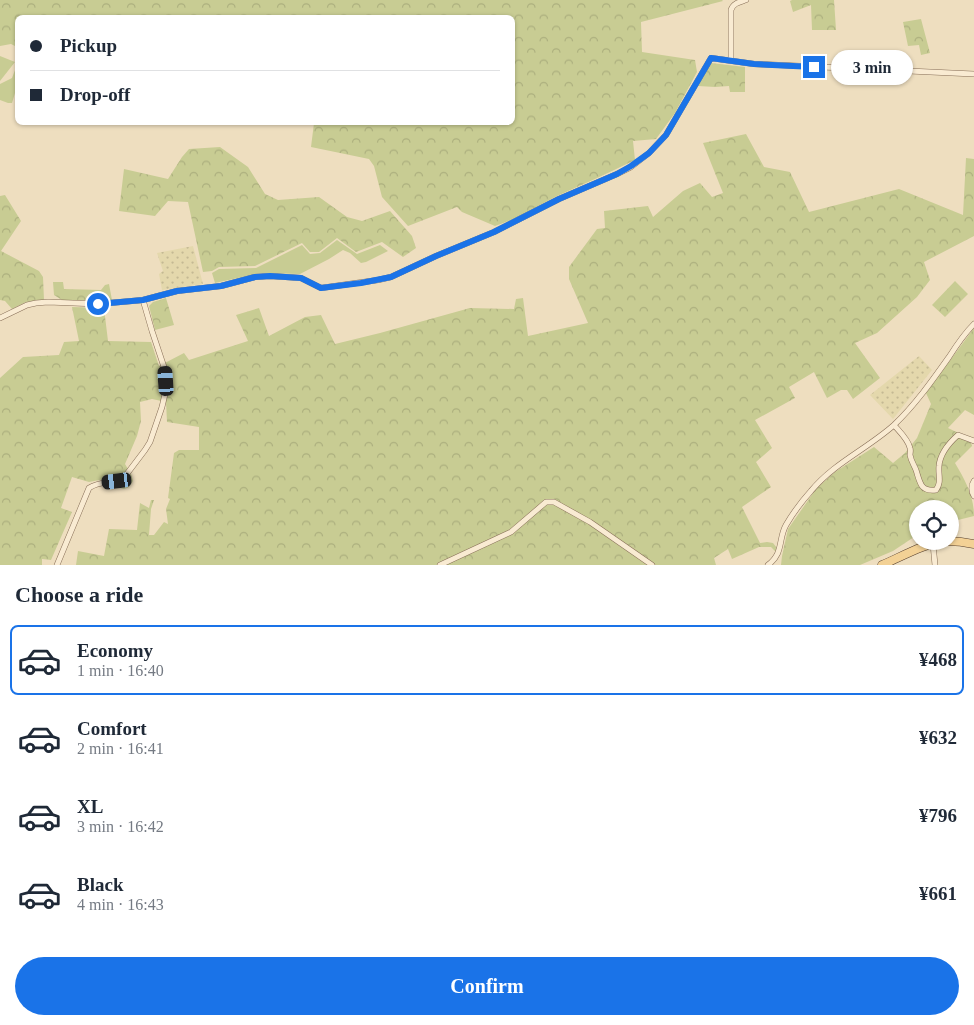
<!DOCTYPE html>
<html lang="en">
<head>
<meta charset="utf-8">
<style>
  body { margin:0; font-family:Georgia,serif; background:#f6f6f7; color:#1f2937; height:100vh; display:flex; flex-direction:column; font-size:19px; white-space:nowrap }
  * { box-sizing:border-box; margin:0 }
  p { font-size:16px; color:#747a83 }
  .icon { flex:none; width:28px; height:28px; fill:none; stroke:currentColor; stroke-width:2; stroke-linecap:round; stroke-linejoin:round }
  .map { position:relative; height:565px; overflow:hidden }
  .panel { display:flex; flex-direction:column; background:#fff; flex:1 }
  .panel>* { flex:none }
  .top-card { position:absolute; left:15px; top:15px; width:500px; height:110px; border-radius:8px; box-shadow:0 1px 4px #0004; display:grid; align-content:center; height:110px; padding:0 15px; background:#fff }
  .buttons { position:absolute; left:909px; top:500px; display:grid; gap:10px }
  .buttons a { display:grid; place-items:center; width:50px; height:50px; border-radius:50%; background:#fff; box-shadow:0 1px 4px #0004; font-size:25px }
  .end { position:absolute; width:22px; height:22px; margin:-11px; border:6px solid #1a73e8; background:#fff; box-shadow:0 0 0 2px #fff }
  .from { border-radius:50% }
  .bubble { position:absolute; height:35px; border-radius:18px; background:#fff; box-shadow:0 1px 4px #0004; font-size:16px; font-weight:700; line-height:35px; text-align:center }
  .car { position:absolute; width:15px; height:30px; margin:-15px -8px; border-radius:6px; box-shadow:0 0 4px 1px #0007; background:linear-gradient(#222 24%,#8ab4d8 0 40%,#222 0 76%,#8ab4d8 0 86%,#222 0) }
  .top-card b { display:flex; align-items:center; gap:18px; height:48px; font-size:19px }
  .top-card b+b { border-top:1px solid #e0e1e3 }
  .top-card i { width:12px; height:12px; background:#1f2937 }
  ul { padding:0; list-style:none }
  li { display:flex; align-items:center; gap:15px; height:70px; margin:0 10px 8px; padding:0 5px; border:2px solid transparent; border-radius:8px }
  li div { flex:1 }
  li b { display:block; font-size:19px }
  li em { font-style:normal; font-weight:700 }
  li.current { border-color:#1a73e8 }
  li>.icon { width:45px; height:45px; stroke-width:1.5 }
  h2 { padding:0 15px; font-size:22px; line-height:60px }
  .primary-button { display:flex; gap:10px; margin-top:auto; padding:10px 15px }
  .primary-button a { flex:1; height:58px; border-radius:30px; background:#1a73e8; color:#fff; font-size:20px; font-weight:700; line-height:58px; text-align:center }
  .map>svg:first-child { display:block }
  .farmland { fill:url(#farmland-dots) }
  .grass { fill:#c8cc93 }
  .forest { fill:url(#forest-crowns) }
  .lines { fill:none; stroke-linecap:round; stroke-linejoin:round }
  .street-casing { stroke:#876e57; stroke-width:6 }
  .primary-casing { stroke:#543d2c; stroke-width:9 }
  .street { stroke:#f9ebd2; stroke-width:5 }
  .primary { stroke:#f3d195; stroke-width:8 }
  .route { stroke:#1a73e8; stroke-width:6 }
</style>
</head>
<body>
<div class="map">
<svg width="974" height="565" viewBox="0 0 974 565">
  <defs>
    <pattern id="farmland-dots" width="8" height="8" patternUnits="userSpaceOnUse" patternTransform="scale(1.25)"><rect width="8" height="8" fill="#e4d8ac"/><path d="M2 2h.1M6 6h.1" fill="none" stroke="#c4b993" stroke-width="1.8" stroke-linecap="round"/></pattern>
    <pattern id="forest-crowns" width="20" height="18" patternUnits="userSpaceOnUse" patternTransform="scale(1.25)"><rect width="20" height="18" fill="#c8cc93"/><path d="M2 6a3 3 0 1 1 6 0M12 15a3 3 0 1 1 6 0" fill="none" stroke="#acaf7e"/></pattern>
  </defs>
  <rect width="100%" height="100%" fill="#eedebf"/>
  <path class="farmland" d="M193 246 203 284 162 290 159 274 163 271 157 253Z
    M919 356 932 370 893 419 870 395Z"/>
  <path class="grass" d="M0 56 15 62 0 81Z
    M17 65V93H15L12 103H8L0 100V84L12 78Z
    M337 240 357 254 380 245 388 251 366 262 361 263 350 253 343 250 329 259 300 274 261 273 215 283 212 273 219 269 256 268 302 245 310 254 320 253Z"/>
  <path class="forest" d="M0 0H722L723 1 641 22 642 52 695 60 697 72 675 113 656 139 633 141 635 160C609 173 581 185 555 197 535 207 517 219 495 226L462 212 457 207 408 226 382 197 374 166 369 159 311 147 314 123 512 122V18H18L17 47 11 44 0 46Z
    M792 0H834L836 30H812L811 5 793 12 790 1Z
    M921 19 930 53 921 55 919 45 908 46 903 22Z
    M711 63 745 67V92H730L729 86 715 87 698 86Z
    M746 134 764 167 790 172 809 212 899 189 963 215 966 158 974 159V236L924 262 930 280 917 297 877 333 855 343 880 378 853 399 847 390H841L827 398 814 372 789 387 795 398 755 420 772 448 756 462 771 487 742 507 760 543 767 542 773 543 777 548 776 552 771 547H759L732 559 728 549 714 558 716 565H76L78 551 104 556 109 529 137 530 140 503 149 508 151 500H154L151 509 149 535H154L164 522 168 524 166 509 170 499 168 498 174 453 179 450H199V427L167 422 166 402 152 399 140 402 141 421 137 436 125 464 131 474 133 481 129 487 124 489 118 487 110 478 89 482 72 477 61 508 72 512 51 560 42 559V565H0V378L23 357 59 355 64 342 79 341 72 307 104 308 108 341 151 342 159 366 184 353 189 360 248 341 236 315 259 308 269 336 305 317 321 315 335 344 380 333 470 308 514 309 516 299 523 298 528 336 588 323 569 279V267L597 229 605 228 604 211 648 206 653 217 683 191 700 183 712 197 723 193 703 143Z
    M220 147 248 167 265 194 278 200 319 197 347 217 362 221 390 211 412 236 416 248 403 257 382 242 356 252 337 238 319 252H310L302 243 255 266 219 267 212 271 203 272 188 202 168 201 155 216 119 211 124 169 168 179 182 157 189 149Z
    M5 195 21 221 1 251 39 271 43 277 44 300 26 302 12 309 5 301 0 300V196Z
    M955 281 968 294 945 317 932 305Z
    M53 282H63L64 289 101 290 105 285 109 284 112 300H62L54 295Z
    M166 298 174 325 155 330 149 306 153 302Z
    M974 328V415L965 410 948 428 969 438 972 446 955 463C965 480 974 496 974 516L950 522V509H918L917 535 893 551 860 565H781L782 556 788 529 816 489 835 472 874 447 893 463 905 453 917 438 931 404 926 393Z"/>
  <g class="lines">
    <defs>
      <path id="street" d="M731 60V10C733 3 740 2 746 0
        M0 318 27 305 36 303 48 302 98 304 143 300 177 291 221 286 255 277 270 276 301 278 321 288 378 280 391 277 436 256 494 232 559 199 617 174 631 167 649 153 666 135 711 58 754 64 974 74
        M894 425C899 431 908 439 910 448 911 450 910 453 910 455 911 461 914 465 916 470 920 482 920 492 936 490 942 482 938 475 939 466 940 454 949 443 958 435L974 441
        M974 481C971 485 971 492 974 496
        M933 544 935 565
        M57 565 89 488C99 481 112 483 123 479L145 450 150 442 162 407 165 394V370L152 331 143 300
        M440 565 511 532 546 502H554L590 522 652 565
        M768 565C784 553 778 539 786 525 793 513 802 501 811 491 834 463 867 449 894 425 915 405 932 381 949 357 956 346 964 334 974 324"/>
      <path id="primary" d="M882 565C901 557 925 543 946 541 955 541 965 542 974 544"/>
    </defs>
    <use href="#street" class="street-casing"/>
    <use href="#primary" class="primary-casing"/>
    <use href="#street" class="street"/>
    <use href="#primary" class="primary"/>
  </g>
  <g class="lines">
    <path class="route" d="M98 304 143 300 177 291 221 286 255 277 270 276 301 278 321 288 361 283 391 277 436 256 494 232 559 199 617 174 631 166 649 153 666 135 711 58 754 64 814 67"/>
  </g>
</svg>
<div class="buttons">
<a><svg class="icon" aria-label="locate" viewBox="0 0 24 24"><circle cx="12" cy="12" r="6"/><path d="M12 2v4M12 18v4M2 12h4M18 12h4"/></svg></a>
</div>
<i class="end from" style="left:98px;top:304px"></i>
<i class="end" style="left:814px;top:67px"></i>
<div class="bubble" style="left:831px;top:50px;width:82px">3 min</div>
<i class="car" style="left:166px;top:381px;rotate:356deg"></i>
<i class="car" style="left:117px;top:481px;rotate:263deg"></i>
<div class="top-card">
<b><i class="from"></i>Pickup</b>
<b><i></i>Drop-off</b>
</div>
</div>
<section class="panel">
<h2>Choose a ride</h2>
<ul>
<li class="current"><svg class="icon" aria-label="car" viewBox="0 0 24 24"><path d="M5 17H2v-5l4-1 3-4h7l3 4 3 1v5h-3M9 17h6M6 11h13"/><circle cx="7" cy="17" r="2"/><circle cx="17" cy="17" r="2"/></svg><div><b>Economy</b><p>1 min · 16:40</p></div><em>¥468</em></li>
<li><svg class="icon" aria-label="car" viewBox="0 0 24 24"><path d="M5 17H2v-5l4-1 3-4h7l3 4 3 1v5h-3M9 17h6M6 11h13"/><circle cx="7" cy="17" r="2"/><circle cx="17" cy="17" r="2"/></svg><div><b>Comfort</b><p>2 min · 16:41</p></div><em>¥632</em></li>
<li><svg class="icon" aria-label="car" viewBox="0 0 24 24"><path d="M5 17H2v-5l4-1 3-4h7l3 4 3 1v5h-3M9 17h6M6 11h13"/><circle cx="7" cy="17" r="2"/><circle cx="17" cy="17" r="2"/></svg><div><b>XL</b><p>3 min · 16:42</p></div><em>¥796</em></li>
<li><svg class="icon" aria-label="car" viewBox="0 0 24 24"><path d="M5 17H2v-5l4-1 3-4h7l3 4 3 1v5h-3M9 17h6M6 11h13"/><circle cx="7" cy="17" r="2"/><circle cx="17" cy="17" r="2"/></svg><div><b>Black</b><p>4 min · 16:43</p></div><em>¥661</em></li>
</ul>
<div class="primary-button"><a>Confirm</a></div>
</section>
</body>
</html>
